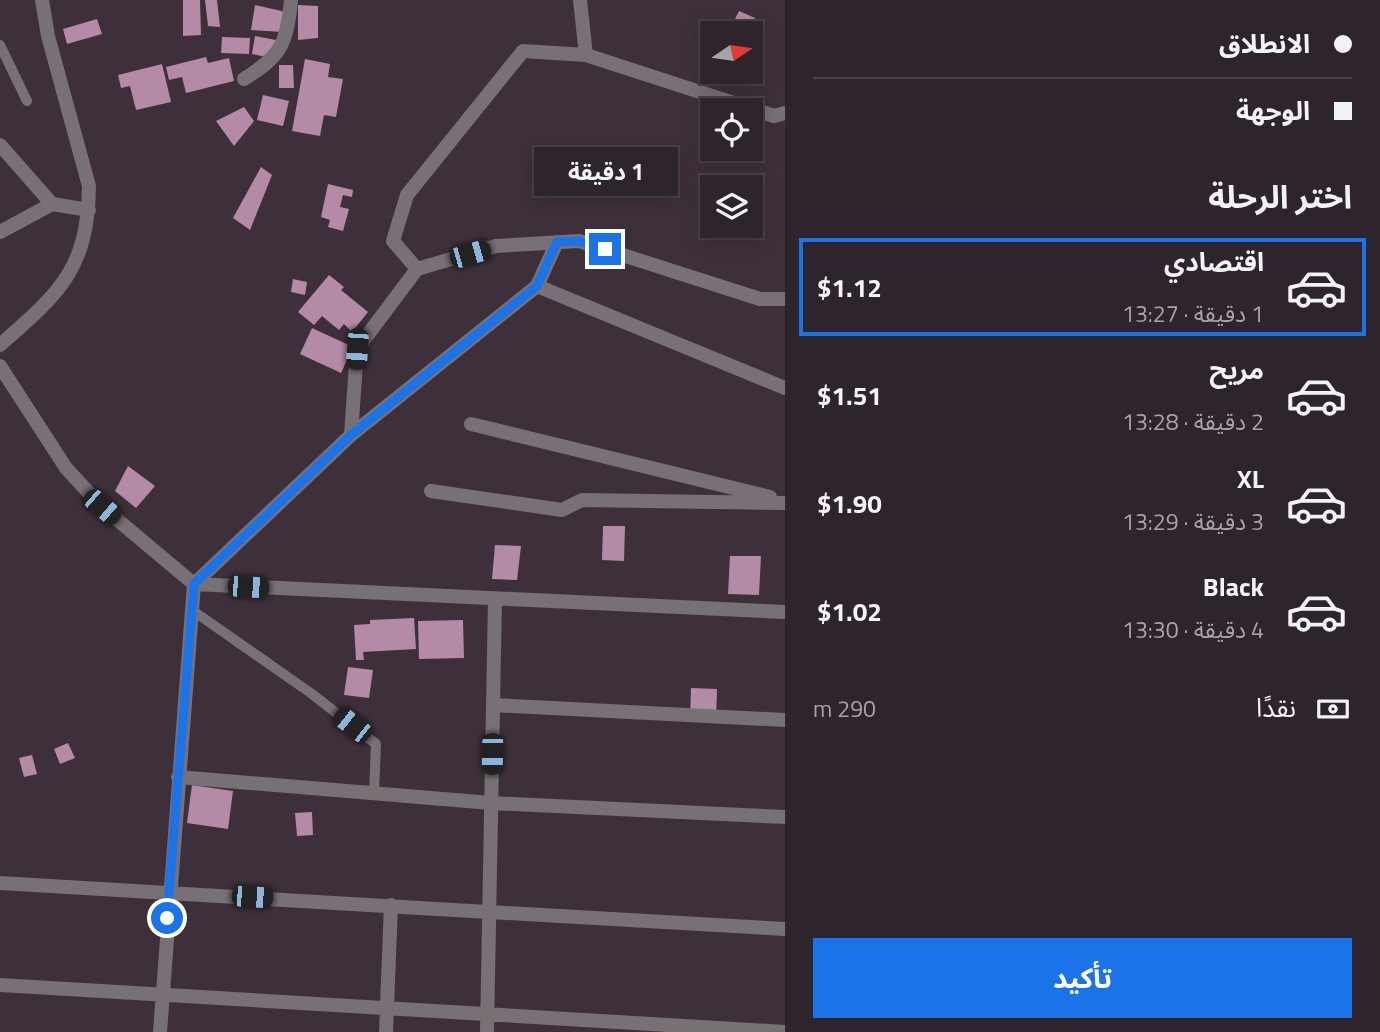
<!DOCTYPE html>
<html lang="ar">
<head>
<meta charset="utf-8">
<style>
  body { margin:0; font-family:"Titillium Web","Noto Sans Arabic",sans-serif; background:#362c34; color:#f1f3f6; direction:rtl; height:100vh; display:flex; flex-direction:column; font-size:26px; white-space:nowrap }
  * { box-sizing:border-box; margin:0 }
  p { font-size:23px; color:#a7a4a9 }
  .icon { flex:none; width:38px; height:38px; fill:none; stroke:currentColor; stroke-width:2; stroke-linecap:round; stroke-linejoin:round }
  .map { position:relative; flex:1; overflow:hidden; direction:ltr }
  .sheet { display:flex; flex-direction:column; background:#2e242c; width:595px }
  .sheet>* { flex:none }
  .top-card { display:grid; align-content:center; height:154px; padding:0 28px; background:#2e242c }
  .needle { width:46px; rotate:77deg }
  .fabs { position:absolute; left:700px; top:21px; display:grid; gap:14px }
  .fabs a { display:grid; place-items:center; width:63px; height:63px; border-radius:0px; background:#2e242c; box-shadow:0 4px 18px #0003,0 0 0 2px #494148; font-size:35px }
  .end { position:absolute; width:32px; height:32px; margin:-16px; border:9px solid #1a73e8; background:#fff; box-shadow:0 0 0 4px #fff }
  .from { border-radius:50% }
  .bubble { position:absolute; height:49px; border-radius:0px; background:#2e242c; box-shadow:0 4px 18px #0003,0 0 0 2px #494148; font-size:23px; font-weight:700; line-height:49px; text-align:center; direction:rtl }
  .car { position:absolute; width:21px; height:42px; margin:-21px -10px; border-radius:9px; box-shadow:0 0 5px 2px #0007; background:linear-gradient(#222 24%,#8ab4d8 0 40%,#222 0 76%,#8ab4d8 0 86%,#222 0) }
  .top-card b { display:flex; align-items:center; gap:24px; height:66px; font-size:26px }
  .top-card b+b { border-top:2px solid #494148 }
  .top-card i { width:18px; height:18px; background:#f1f3f6 }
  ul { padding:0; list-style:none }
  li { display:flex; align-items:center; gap:21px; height:98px; margin:0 14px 10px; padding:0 14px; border:4px solid transparent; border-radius:0px }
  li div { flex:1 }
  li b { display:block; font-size:26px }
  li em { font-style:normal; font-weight:700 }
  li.on { border-color:#1a73e8 }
  li>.icon { width:63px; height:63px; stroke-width:1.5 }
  h2 { padding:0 28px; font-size:32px; line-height:84px }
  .pay { display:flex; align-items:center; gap:18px; height:77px; padding:0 28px; font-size:26px }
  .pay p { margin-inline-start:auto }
  .action { display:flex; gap:14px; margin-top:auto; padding:14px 28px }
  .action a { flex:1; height:80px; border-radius:0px; background:#1a73e8; color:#fff; font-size:28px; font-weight:700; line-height:80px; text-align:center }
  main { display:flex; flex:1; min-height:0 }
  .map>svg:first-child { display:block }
  .building { fill:#b48aa7 }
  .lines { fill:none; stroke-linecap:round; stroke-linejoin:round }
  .service { stroke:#777075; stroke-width:10 }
  .minor { stroke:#777075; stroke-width:14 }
  .route { stroke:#1a73e8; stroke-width:9 }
</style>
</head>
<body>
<main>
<section class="sheet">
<div class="top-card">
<b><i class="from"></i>الانطلاق</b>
<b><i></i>الوجهة</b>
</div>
<h2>اختر الرحلة</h2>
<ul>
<li class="on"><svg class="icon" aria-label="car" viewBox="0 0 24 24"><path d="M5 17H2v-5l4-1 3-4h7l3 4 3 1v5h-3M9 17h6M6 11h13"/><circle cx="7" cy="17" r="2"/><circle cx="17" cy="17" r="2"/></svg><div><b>اقتصادي</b><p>1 دقيقة · 13:27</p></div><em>$1.12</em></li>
<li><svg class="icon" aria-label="car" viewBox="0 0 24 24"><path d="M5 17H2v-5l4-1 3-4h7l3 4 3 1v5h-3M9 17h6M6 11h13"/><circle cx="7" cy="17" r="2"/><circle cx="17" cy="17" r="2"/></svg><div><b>مريح</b><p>2 دقيقة · 13:28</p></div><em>$1.51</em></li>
<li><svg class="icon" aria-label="car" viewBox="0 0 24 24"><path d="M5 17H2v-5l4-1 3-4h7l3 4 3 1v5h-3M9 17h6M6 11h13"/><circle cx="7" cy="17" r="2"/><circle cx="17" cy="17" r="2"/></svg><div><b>XL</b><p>3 دقيقة · 13:29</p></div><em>$1.90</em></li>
<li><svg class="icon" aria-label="car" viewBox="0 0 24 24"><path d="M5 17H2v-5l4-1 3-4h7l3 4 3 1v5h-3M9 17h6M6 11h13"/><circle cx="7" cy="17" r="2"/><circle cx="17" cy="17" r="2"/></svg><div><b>Black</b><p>4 دقيقة · 13:30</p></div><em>$1.02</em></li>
</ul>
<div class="pay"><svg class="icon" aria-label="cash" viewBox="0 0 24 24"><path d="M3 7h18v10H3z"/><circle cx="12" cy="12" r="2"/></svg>نقدًا<p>290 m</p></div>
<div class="action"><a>تأكيد</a></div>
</section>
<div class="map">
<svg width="785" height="1032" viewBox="0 0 785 1032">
  <rect width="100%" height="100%" fill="#3e303a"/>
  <path class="building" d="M183 0H200L201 35 183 36Z
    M205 0H217L220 27 208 26Z
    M255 5 286 12 283 32 251 30Z
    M298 5 318 6V38L298 40Z
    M739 11 755 18 749 30 733 23Z
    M97 19 102 34 67 44 63 29Z
    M255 36 276 40 272 58 252 54Z
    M222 37 250 38 249 54 221 53Z
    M206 57 208 63 229 58 234 81 186 93 182 77 169 80 166 67Z
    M305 59 330 64 328 77 343 79 336 117 324 115 320 136 292 131Z
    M162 64 171 102 136 110 130 86 121 88 118 75Z
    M279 65H293L294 88H279Z
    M263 95 289 101 283 126 257 120Z
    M244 107 254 121 234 146 216 121Z
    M261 167 272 175 250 230 233 218Z
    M328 184 353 190 352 197 343 195 340 207 349 209 343 231 328 227 330 220 321 217Z
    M329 275 344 287 341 290 368 312 352 332 344 324 339 330 322 316 314 325 298 312Z
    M293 279 307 282 305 295 291 292Z
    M312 328 353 347 341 373 300 354Z
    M128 466 155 486 136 508 115 491Z
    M603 526H625L624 561 602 560Z
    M495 545 521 546 517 580 492 579Z
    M730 556H761L759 595 728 594Z
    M414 618 416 649 363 652 364 660H356L354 625 370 624V620Z
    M463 620 464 658 419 659 418 621Z
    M348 667 373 670 369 698 344 695Z
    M691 688 717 689 716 721 690 720Z
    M68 743 75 758 60 764 54 749Z
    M32 755 37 774 24 777 19 758Z
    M192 785 233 791 228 829 187 823Z
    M312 812 313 835 297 836 295 813Z"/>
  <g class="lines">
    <path class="service" d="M0 45 27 101
      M192 610 312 694 376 744 374 793"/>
    <path class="minor" d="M580 0 586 55
      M244 79C281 56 287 44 291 0
      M785 113 774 116 586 55 523 51 407 195 393 241 417 269 496 246 579 241 760 299H785
      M0 145 52 204
      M0 232 52 204 89 210
      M537 286 785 388
      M0 345C59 293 88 270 89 186L48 36 42 0
      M0 366 66 468 102 507 194 584 785 612
      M471 424 770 497
      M351 435 357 349 417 269
      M431 491 562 510 582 500 785 503
      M493 705 785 720
      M178 777 491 803 785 817
      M0 883C262 897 523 916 785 929
      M0 985 785 1032
      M160 1032 194 584 351 435 537 286 557 242
      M386 1032 391 905
      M487 1032 495 599"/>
  </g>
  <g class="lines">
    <path class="route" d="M167 918 194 584 351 435 537 286 557 242 579 241 605 249"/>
  </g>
</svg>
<div class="fabs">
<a><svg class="needle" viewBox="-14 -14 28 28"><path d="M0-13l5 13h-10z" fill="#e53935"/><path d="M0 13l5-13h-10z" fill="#a7a4a9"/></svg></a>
<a><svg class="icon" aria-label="locate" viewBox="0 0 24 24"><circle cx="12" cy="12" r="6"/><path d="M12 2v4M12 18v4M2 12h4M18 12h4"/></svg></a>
<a><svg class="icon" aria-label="layers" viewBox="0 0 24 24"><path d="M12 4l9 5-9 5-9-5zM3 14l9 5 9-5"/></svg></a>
</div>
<i class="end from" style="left:167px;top:918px"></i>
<i class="end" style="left:605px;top:249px"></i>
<div class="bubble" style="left:534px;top:147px;width:144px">1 دقيقة</div>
<i class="car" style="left:470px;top:254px;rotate:74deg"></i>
<i class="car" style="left:357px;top:349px;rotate:184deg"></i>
<i class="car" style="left:102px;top:507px;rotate:131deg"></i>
<i class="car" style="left:248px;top:587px;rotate:93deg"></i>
<i class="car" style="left:352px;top:725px;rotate:308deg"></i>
<i class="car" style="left:492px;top:754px;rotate:181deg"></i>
<i class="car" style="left:252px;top:897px;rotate:93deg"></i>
</div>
</main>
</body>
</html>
